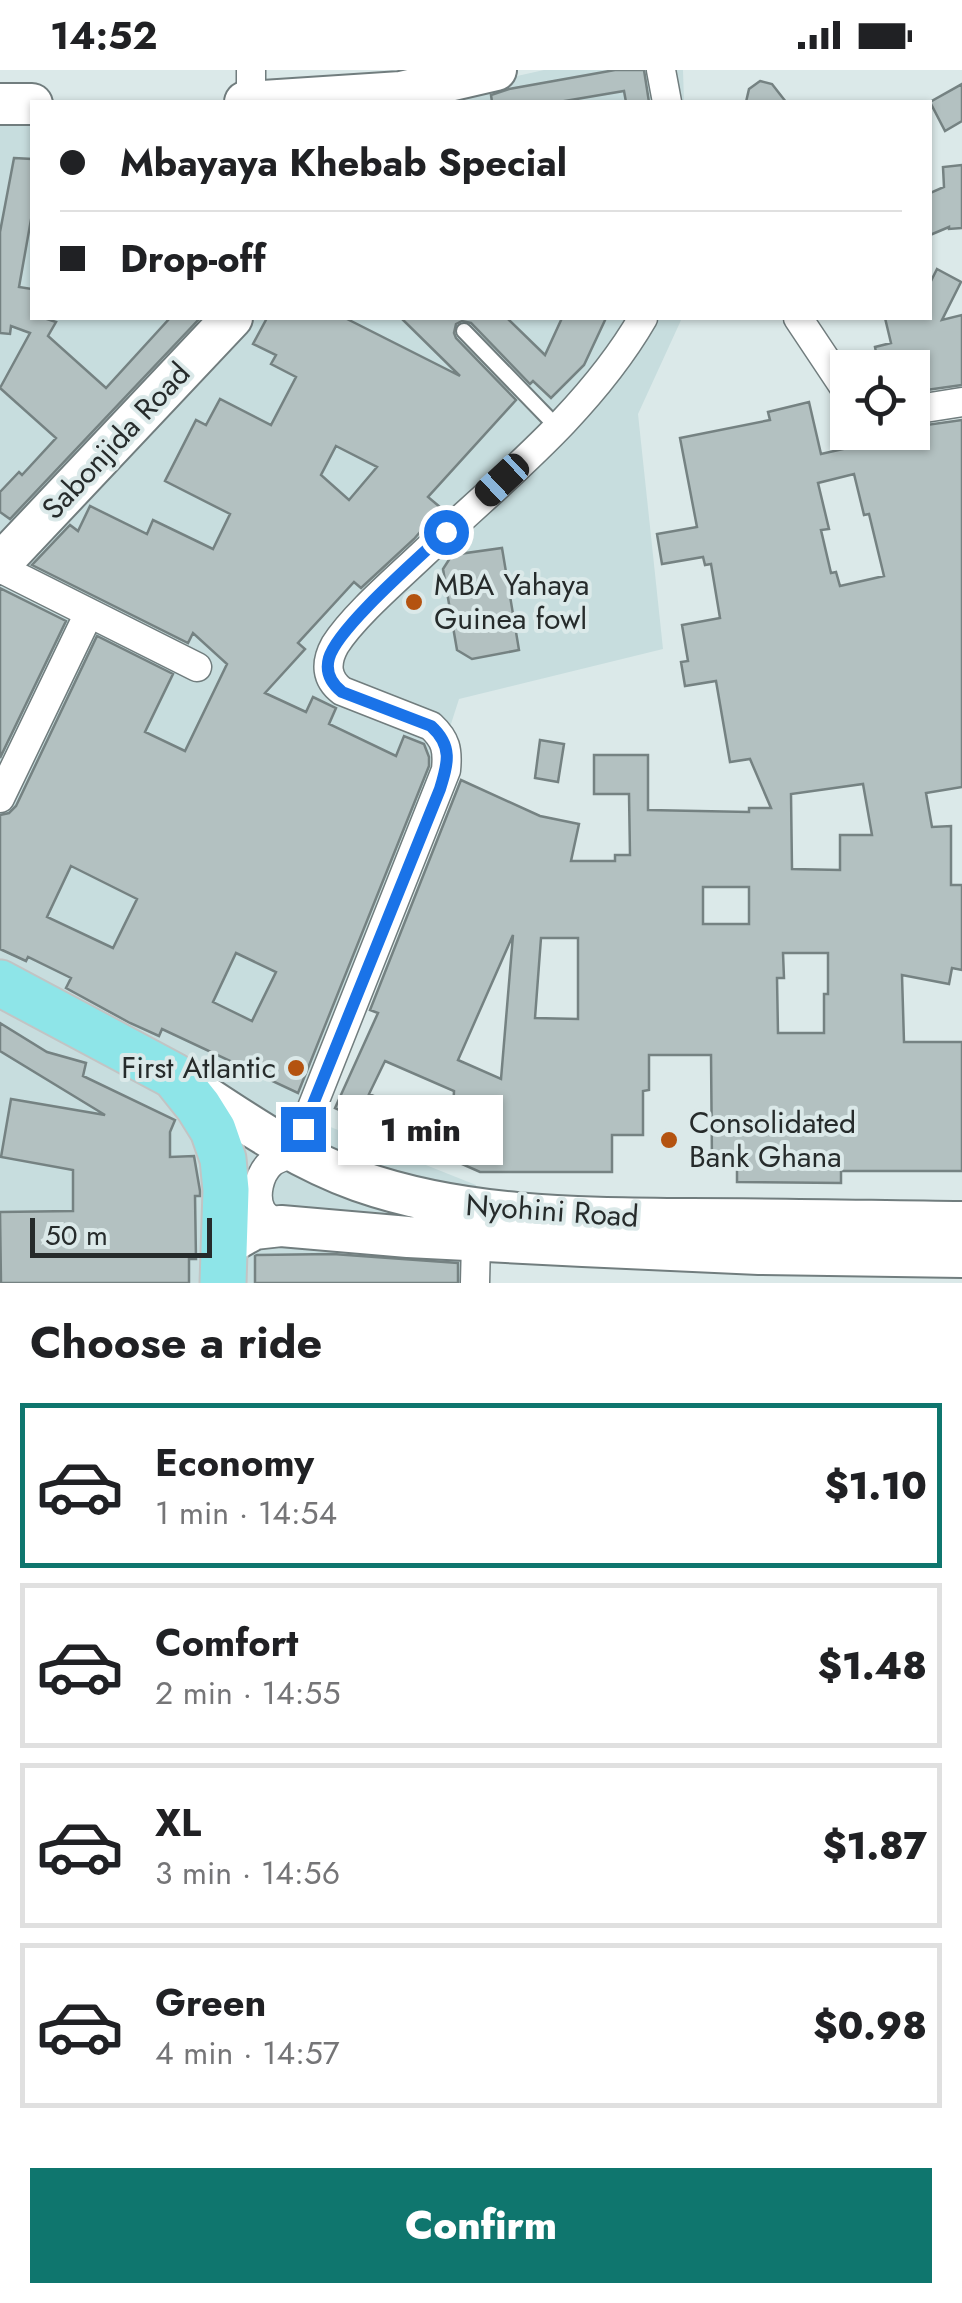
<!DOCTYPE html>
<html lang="en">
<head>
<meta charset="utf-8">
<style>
  body { margin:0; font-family:Jost,sans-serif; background:#f6f6f6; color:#202124; height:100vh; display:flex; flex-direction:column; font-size:38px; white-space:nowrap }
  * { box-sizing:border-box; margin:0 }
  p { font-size:32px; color:#757577 }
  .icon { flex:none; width:55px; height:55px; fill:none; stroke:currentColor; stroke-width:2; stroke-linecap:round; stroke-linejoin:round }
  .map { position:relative; height:1213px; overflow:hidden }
  .details { display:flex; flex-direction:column; background:#fff; flex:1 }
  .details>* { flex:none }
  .hud { position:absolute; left:30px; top:30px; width:902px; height:220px; border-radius:0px; box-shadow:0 2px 8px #0004; display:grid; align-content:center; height:220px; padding:0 30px; background:#fff }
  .controls { position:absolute; left:830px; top:280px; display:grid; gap:20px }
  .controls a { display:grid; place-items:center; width:100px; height:100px; border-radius:0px; background:#fff; box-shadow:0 2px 8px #0004; font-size:50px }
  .scale { position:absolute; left:30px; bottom:25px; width:182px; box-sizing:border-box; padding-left:10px; border:5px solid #262b2b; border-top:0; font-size:28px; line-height:35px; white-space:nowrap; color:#262b2b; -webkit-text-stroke:8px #dbe9e9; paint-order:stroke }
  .end { position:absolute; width:45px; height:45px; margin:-22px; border:12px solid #1a73e8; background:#fff; box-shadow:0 0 0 5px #fff }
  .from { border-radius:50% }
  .bubble { position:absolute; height:70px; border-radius:0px; background:#fff; box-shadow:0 2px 8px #0004; font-size:32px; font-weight:800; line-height:70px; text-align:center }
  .car { position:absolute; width:30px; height:60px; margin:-30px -15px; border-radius:12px; box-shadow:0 0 8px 2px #0007; background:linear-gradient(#222 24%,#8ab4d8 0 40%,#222 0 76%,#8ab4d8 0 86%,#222 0) }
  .hud b { display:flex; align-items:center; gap:35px; height:95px; font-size:38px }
  .hud b+b { border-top:2px solid #e0e0e0 }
  .hud i { width:25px; height:25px; background:#202124 }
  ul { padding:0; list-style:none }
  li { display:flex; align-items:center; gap:30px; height:165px; margin:0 20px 15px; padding:0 10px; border:5px solid #e0e0e0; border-radius:0px }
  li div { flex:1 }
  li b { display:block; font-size:38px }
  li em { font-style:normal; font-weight:800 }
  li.active { border-color:#0f766e }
  li>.icon { width:90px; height:90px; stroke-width:1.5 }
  h2 { padding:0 30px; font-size:45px; line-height:120px }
  .action { display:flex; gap:20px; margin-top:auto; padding:20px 30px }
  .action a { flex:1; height:115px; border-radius:0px; background:#0f766e; color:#fff; font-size:40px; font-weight:800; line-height:115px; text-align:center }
  .status { display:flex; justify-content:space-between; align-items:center; height:70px; padding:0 50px; background:#fff; direction:ltr }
  .status svg { height:28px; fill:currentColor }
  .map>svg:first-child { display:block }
  .built { fill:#c7ddde }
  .building { fill:#b3c1c1; stroke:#758282; stroke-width:2.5; fill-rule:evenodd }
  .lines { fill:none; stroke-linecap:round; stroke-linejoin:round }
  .lane-casing { stroke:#717d7e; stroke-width:18 }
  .street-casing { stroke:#717d7e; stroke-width:31 }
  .secondary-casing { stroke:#717d7e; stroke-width:44 }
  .primary-casing { stroke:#c2c4c4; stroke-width:49 }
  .lane { stroke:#fff; stroke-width:14 }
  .street { stroke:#fff; stroke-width:28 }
  .secondary { stroke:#fff; stroke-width:40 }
  .primary { stroke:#8ee5e8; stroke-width:45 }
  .route { stroke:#1a73e8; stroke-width:12 }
  .poi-dot { fill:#b45310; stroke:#dbe9e9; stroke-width:4 }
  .labels { text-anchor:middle; stroke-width:8; stroke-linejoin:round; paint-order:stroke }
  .street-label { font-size:30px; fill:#262b2b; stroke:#dbe9e9 }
  .poi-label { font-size:30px; fill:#262b2b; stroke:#dbe9e9; text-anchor:start }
</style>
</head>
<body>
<div class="status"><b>14:52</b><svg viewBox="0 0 49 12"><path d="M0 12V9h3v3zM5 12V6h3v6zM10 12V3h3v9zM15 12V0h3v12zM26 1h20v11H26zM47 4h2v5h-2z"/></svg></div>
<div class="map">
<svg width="962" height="1213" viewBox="0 0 962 1213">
  <rect width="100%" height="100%" fill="#dbe9e9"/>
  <path class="built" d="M544 0H683L684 32H402Z
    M0 31 54 32H32V248H682L638 344 663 579 459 629 323 1054 476 1115 481 1213H0Z"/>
  <path class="building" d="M615 0H644L649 32H626L624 21 559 32H492L491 25 509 19Z
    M760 11 772 14 786 32H746L749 19Z
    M962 14V51L945 61 930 32Z
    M14 88 32 89V144L19 217 32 219V248H44L56 252 48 266 106 318 170 248H200L10 449 0 442V422L19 402 22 405 56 368 0 318 30 263 11 256 10 264 0 263V162Z
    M962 95V158L949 159V157L930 165V123L944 117 943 97Z
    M937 199 961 212 942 250 962 245V315L912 322V298H879L875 277 891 273 885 248H930V213Z
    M267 248H345L460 306 401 248H507L545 285 562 248H606L584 295 551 328 533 311 530 314 471 253 462 251 456 254 454 263 456 268 516 330 428 427 441 438 414 469 361 518 354 512 298 573 305 579 265 623 306 642 313 627 336 638 329 654 396 686 404 666 424 674 429 687V696L298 1023 162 959 159 966 130 953 66 918 71 908 28 887 26 891 0 879V745L9 743 16 736 97 566 173 604 145 662 185 681 227 594 193 563 188 573 32 495 70 455 78 461 90 436 147 464 153 450 213 479 230 444 165 411 196 350 206 355 220 329 271 355 296 307 271 294 276 285 253 274ZM336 376 377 397 349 430 321 405ZM71 796 137 829 113 878 47 847ZM236 883 276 902 252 951 213 932Z
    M809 332 821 384 900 366 899 362H912V357L962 350V717L926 723 932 757 951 756V815H962V900L952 898 949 914 902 905 904 972H962V1101H841V1113L737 1112V1093L712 1092 711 985H649V1020L643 1021V1065H612V1102H480L335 1038 378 943 370 940 461 710 540 746 579 754 571 791H615V785H630L629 724H594V685H648V740L749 742V738H771L750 689 730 692 716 611 685 616 681 592 688 591 682 555 720 548 711 494 705 495 703 487 662 494 657 464 697 457 680 368 770 350 768 342ZM854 404 864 445 869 444 884 506 840 516 836 502 831 503 821 460 829 459 818 413ZM863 714 872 765H840V800L792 799 791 724ZM703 817H749V854H703ZM513 865 501 1009 458 990ZM541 868H578V949L535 948ZM783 883H828V924H824V963H778L777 908H784ZM385 991 454 1021 452 1060 369 1024Z
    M502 478 519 580 472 589 457 580 443 499 452 485Z
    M0 518 66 551 0 688Z
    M540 670 564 674 558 712 535 708Z
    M0 953 47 982 86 993 83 1006 175 1050 170 1062V1087L194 1086 200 1121V1126H195L196 1189H189V1213H1L0 1142 73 1141V1100L1 1087 11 1029 105 1045 0 981Z
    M333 1184 458 1193V1213H255V1186L257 1185Z"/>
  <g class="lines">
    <defs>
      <path id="lane" d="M464 261 558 358"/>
      <path id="street" d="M661 0 667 32
        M251 32V0
        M798 248 848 323
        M912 340 962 332
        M0 498 197 597
        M0 728 89 543
        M281 1156C273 1151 265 1148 261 1140 254 1126 259 1104 271 1093 277 1088 286 1086 294 1083L446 700C448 680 446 670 431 656L342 621C326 609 325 593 335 575 354 545 399 507 425 482 503 409 589 341 643 248
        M475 1213 476 1171"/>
      <path id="secondary" d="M245 32 401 22 496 0
        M0 34H32
        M0 494 232 248
        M182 1011C239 1048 294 1088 359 1111 465 1148 579 1148 689 1149 780 1149 871 1151 962 1152
        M224 1176 254 1159 281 1156 408 1167 583 1176 759 1184 962 1187"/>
      <path id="primary" d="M0 913 174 1006 198 1036 213 1060 223 1089 226 1120 223 1213"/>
    </defs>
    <use href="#lane" class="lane-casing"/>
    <use href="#street" class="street-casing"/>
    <use href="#secondary" class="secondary-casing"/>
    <use href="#primary" class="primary-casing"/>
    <use href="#lane" class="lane"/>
    <use href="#street" class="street"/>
    <use href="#secondary" class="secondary"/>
    <use href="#primary" class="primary"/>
  </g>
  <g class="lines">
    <path class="route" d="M303 1059 440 719C448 693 453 676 431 656L342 622C331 613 325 602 329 588 338 557 420 487 446 462"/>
  </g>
  <g class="poi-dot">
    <circle cx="414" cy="532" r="10"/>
    <circle cx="296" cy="998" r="10"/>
    <circle cx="669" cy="1070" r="10"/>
  </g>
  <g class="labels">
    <g class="street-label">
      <text transform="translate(116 371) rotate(-47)" y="10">Sabonjida Road</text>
      <text transform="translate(552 1141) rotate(4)" y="10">Nyohini Road</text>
    </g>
    <g class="poi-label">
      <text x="434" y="525">MBA Yahaya<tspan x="434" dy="34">Guinea fowl</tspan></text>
      <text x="276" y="1008" text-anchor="end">First Atlantic</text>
      <text x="689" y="1063">Consolidated<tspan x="689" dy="34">Bank Ghana</tspan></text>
    </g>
  </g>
</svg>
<div class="controls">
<a><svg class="icon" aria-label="locate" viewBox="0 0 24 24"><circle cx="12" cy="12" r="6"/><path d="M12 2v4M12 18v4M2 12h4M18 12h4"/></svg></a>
</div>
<div class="scale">50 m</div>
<i class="end from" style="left:446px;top:462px"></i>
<i class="end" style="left:303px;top:1059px"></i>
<div class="bubble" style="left:338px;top:1025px;width:165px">1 min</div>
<i class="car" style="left:502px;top:410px;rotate:227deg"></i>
<div class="hud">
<b><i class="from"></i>Mbayaya Khebab Special</b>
<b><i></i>Drop-off</b>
</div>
</div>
<section class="details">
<h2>Choose a ride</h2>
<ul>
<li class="active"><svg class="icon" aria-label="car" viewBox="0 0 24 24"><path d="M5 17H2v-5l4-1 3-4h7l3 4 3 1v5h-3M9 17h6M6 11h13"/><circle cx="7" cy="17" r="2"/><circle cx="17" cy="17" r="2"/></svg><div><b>Economy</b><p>1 min · 14:54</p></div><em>$1.10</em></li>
<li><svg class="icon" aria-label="car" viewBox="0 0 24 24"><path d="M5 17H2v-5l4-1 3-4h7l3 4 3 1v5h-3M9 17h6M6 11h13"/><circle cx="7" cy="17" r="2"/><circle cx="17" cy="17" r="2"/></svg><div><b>Comfort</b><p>2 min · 14:55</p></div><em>$1.48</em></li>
<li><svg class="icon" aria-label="car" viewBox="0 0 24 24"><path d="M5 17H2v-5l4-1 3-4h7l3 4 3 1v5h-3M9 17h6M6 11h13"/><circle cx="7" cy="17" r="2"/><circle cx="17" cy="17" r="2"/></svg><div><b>XL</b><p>3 min · 14:56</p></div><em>$1.87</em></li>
<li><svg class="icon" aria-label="car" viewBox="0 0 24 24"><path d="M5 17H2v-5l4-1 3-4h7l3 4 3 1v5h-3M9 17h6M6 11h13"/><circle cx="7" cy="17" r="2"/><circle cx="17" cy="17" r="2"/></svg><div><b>Green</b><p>4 min · 14:57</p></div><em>$0.98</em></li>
</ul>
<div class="action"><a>Confirm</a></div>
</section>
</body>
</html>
